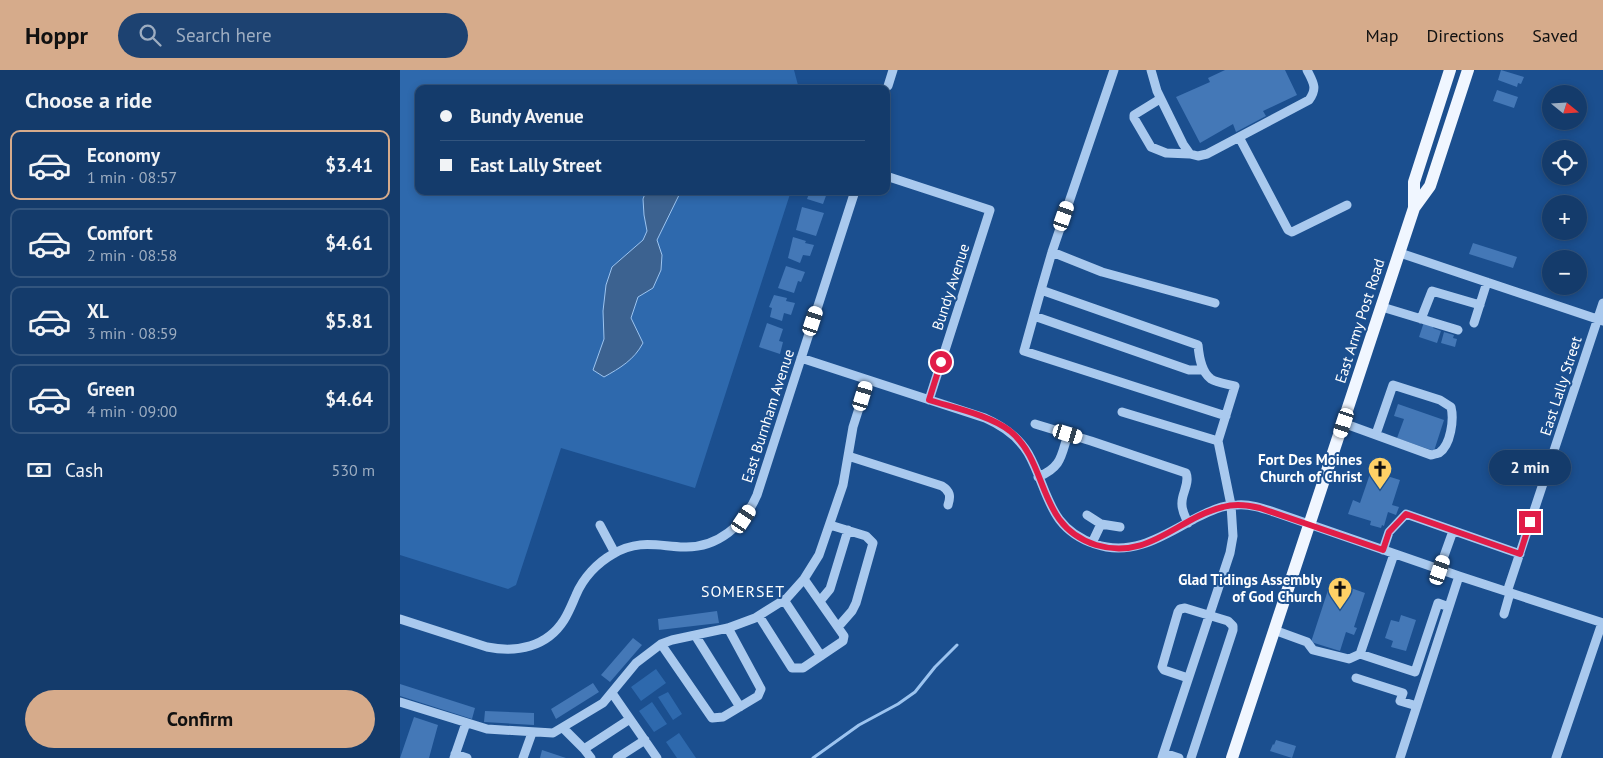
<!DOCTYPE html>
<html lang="en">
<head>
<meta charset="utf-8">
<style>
  body { margin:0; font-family:"PT Sans",sans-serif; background:#1d4271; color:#f1f3f6; height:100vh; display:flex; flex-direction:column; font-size:19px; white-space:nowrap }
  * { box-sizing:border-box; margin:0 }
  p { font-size:16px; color:#9dadc1 }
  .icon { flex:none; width:28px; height:28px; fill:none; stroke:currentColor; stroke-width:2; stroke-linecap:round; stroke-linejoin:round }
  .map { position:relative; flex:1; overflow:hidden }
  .drawer { display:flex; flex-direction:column; background:#143b6b; width:400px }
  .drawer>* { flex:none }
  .hud { position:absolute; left:15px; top:15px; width:475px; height:110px; border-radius:10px; box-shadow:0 2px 8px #0003,0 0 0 1px #33557e; display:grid; align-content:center; height:110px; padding:0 25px; background:#143b6b }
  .needle { width:32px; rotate:108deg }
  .buttons { position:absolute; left:1142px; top:15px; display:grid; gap:10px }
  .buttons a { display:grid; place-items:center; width:45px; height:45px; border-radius:50%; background:#143b6b; box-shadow:0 2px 8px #0003,0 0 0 1px #33557e; font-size:25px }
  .end { position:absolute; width:22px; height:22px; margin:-11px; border:6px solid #e11d48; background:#fff; box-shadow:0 0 0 2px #fff }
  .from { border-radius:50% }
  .bubble { position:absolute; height:35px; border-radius:18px; background:#143b6b; box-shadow:0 2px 8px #0003,0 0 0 1px #33557e; font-size:16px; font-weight:800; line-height:35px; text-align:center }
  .car { position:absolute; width:15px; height:30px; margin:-15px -8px; border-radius:6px; box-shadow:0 0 4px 1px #0007; background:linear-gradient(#fff 24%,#345 0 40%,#fff 0 76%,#345 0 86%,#fff 0) }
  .hud b { display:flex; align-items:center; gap:18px; height:48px; font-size:19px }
  .hud b+b { border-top:1px solid #33557e }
  .hud i { width:12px; height:12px; background:#f1f3f6 }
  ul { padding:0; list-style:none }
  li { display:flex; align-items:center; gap:15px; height:70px; margin:0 10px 8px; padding:0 15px; border:2px solid #33557e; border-radius:10px }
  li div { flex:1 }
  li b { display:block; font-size:19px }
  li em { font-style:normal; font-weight:800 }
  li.on { border-color:#d6ab8b }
  li>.icon { width:45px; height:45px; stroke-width:1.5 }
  h2 { padding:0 25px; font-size:22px; line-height:60px }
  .pay { display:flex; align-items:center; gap:12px; height:55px; padding:0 25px; font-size:19px }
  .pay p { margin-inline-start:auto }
  .action { display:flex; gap:10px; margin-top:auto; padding:10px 25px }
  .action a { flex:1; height:58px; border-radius:30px; background:#d6ab8b; color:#111; font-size:20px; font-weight:800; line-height:58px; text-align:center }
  header { display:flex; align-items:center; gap:30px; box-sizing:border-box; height:70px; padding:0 25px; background:#d6ab8b; color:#111 }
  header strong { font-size:24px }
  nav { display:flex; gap:28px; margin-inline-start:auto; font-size:18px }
  .search { width:350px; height:45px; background:#1d4271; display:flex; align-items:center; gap:12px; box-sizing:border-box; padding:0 18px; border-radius:28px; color:#9dadc1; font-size:19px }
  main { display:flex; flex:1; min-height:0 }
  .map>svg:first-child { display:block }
  .green { fill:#2e69ad }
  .water { fill:#3c6290; stroke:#9cc4f0 }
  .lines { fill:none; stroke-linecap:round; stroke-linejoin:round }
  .stream { stroke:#9cc4f0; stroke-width:3 }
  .building { fill:#4478b7 }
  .minor { stroke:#a9c9ee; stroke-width:9 }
  .major { stroke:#f0f6ff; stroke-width:12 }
  .route { stroke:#e11d48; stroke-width:6 }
  .labels { text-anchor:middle; stroke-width:4; stroke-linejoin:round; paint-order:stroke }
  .street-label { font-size:15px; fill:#fff; stroke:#1b4f8f }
  .poi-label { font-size:15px; font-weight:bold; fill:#fff; stroke:#1b4f8f; text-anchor:end }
  .neighbourhood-label { font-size:16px; letter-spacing:1px; fill:#fff; stroke:#1b4f8f }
</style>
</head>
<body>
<header>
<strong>Hoppr</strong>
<div class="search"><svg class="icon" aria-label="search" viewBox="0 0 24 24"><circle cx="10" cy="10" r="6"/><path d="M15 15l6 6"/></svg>Search here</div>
<nav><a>Map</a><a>Directions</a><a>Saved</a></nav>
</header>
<main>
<section class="drawer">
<h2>Choose a ride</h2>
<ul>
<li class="on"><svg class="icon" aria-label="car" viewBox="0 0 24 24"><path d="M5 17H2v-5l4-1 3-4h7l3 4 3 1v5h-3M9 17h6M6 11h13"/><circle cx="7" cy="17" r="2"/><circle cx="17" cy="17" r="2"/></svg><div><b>Economy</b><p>1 min · 08:57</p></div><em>$3.41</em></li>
<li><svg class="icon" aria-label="car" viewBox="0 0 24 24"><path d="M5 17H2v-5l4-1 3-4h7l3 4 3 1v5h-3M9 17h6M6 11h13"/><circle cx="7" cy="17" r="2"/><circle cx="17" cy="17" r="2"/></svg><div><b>Comfort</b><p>2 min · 08:58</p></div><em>$4.61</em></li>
<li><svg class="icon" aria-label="car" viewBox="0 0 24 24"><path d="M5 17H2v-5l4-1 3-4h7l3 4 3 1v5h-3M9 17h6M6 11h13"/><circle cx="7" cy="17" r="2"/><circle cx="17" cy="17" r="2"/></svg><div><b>XL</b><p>3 min · 08:59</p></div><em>$5.81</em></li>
<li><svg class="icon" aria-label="car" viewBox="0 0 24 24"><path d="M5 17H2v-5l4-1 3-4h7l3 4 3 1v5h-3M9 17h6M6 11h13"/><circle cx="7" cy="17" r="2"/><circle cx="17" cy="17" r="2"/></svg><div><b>Green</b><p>4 min · 09:00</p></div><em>$4.64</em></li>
</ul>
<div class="pay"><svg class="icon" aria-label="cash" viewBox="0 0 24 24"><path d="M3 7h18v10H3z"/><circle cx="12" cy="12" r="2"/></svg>Cash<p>530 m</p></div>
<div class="action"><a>Confirm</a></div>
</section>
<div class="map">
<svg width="1203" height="688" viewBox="0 0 1203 688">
  <rect width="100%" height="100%" fill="#1b4f8f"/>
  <path class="green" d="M0 0H394L399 19H19V121H391L295 418 161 378 116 515 108 519 0 485Z
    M256 599 266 613 241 631 231 617Z
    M268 622 282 644 273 650 258 627Z
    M252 632 267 654 254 662 239 641Z
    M279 663 296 688H277L266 672Z"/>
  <path class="water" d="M246 121H281L257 170 262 185 261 200 253 218 238 227 231 248 243 273C234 290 220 298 204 307L193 300 204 269 203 241 206 215 212 197 243 170 247 161 244 145 243 129Z"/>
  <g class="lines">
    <path class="stream" d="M413 688 459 655 498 634 515 622 535 597 557 575"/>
  </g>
  <path class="building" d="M825 0H885L897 25 863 41 866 46 836 62 833 54 800 73 776 27 810 12 808 8Z
    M1101 0 1124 7 1121 14 1118 13 1117 17 1098 10Z
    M1097 20 1118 27 1114 38 1093 31Z
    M410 121H432L431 123H427L423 134 407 129Z
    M402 137 424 143 416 166 396 160Z
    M393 167 406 171 405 173 414 175 410 186 403 185 400 193 388 188Z
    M1073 173 1117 187 1113 198 1069 184Z
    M386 196 405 202 401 212 398 211 394 223 378 218Z
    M374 225 387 228 386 231 395 233 391 245 384 243 382 251 370 247 372 238 369 237Z
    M1024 252 1034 256 1033 258 1041 261 1037 273 1019 267Z
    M367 253 383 259 379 271 383 272 380 284 359 277Z
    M1044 262 1054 265 1053 268 1057 269 1055 277 1041 273Z
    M998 334 1044 350 1034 381 997 368 1004 349 994 346Z
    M971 401 1000 410 992 435 999 437 996 445 988 442 984 456 982 455 981 458 970 455 971 451 948 444 953 430 960 433Z
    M931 511 965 523 954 557 957 558 954 565 946 562 940 581 911 572Z
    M317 541 319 553 259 560 258 549Z
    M1001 545 1016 550 1006 581 991 577 993 571 985 568 991 550 999 552Z
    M233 568 242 575 210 612 201 605Z
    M193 613 199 622 156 649 151 639Z
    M0 614 75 638 72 649 0 626Z
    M85 641 134 643V655L84 652Z
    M14 647 38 655 29 688H0Z
    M876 670 896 676 892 688 870 681 873 674 874 675Z
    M142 680 166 688H140Z"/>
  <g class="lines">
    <path class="minor" d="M714 0 652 182 641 220 798 275C799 286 801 302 811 309 817 313 828 314 835 316L818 371 831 435 833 466 830 483 762 688
      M751 0 757 21 783 74 790 84 798 86 807 84 909 30C918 18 913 12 907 0
      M488 16 493 0
      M760 29 734 45V48L751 77 766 83 790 84
      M839 67 888 160 892 162 947 135
      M486 106 590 140 529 330
      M652 182 702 202 815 233
      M1000 183 1203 251
      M641 220 624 281 826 346
      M982 237 1058 260
      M634 246 789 300H804
      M1021 249 1032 221 1080 235
      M1074 253 1087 212
      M401 288 585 348C603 356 618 366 628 383 649 420 647 458 695 474 732 487 763 466 794 449 808 442 821 435 837 435 850 434 862 438 874 442L1059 506 1203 553
      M722 342 818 371
      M943 353 1031 385C1032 385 1038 383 1039 383 1051 375 1054 349 1051 337L1040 330 993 315 976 364
      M635 354 691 371 786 403C790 413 782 423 782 432 781 440 785 446 788 453
      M448 386 542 416C550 421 551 426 548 435
      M638 407C662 397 661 386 668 364
      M687 445 701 454
      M200 455 215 483
      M430 455 466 466 473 473 456 533 452 541 438 557
      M692 473 701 454 720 457
      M983 480 989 462 1006 444 1120 484
      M1039 500 1053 461
      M1107 522 1203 233
      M384 530 421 586
      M420 531 430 519 448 460
      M1104 544 1110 523
      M359 546 392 598H403L443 571 444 566 404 509
      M0 549 87 577C117 583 147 577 164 550 169 542 172 534 176 525 183 508 197 493 213 484 239 469 257 476 284 477 318 478 344 455 357 425L455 121
      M874 560 907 572 913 580 949 589 960 584 994 484
      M295 565 340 637
      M261 574 312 648 323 647 358 626 361 619 328 558
      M960 584 1015 602 1038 533 1049 537
      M788 608 764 600 762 597 778 542 780 539 785 538 828 551 833 556V560L791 688
      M956 608 1003 623 1000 631 1017 636
      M212 623 257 688
      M0 632 87 659 153 663 203 633 236 593 261 574 272 570 328 558 355 548 387 528 404 509 419 485 443 415 453 357 468 310
      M163 658 184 679 191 688
      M184 679 230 649
      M764 683 779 688
      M55 684 67 688
      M54 688 66 653
      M123 688 132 663
      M217 688 245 670
      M1000 688 1059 506
      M1156 688 1202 553"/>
    <path class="major" d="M1014 138V112L1050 0
      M832 688 1014 138 1030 116 1068 0"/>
  </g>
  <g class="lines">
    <path class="route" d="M541 292 529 330C554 338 589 345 610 361 650 394 636 456 696 475 749 491 777 448 823 437 836 433 848 435 860 438L983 480 989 462 1006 444 1120 484 1130 452"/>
  </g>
  <defs>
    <symbol id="church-pin" viewBox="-11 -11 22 30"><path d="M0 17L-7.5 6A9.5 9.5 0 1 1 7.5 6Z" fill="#ffd166" stroke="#1b4f8f"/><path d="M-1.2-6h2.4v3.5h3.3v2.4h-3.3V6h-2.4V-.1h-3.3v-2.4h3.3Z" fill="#111"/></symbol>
  </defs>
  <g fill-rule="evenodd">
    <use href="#church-pin" x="966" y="385" width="28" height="38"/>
    <use href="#church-pin" x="926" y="505" width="28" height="38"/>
  </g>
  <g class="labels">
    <g class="street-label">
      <text transform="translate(551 217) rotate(-72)" y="5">Bundy Avenue</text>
      <text transform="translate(960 251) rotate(-72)" y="5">East Army Post Road</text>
      <text transform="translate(1161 316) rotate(-72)" y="5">East Lally Street</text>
      <text transform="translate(368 346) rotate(-72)" y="5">East Burnham Avenue</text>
    </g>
    <g class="poi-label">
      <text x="962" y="395">Fort Des Moines<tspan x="962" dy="17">Church of Christ</tspan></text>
      <text x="922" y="515">Glad Tidings Assembly<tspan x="922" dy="17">of God Church</tspan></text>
    </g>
    <g class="neighbourhood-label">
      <text x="343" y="527">SOMERSET</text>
    </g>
  </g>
</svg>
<div class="buttons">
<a><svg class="needle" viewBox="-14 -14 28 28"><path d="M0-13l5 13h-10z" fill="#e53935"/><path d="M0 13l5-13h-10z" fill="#9dadc1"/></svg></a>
<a><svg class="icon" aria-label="locate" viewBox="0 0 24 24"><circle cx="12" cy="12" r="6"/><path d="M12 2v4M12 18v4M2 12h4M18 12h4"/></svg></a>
<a>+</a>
<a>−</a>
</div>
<i class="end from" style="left:541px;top:292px"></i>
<i class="end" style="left:1130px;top:452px"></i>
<div class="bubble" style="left:1089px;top:380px;width:82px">2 min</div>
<i class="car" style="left:664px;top:146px;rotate:19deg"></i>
<i class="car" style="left:413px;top:251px;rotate:18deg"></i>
<i class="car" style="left:463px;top:326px;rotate:17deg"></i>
<i class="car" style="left:944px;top:353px;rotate:198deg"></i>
<i class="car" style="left:668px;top:364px;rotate:107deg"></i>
<i class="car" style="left:344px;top:449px;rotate:34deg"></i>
<i class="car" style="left:1040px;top:500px;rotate:19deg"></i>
<div class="hud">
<b><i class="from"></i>Bundy Avenue</b>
<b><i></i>East Lally Street</b>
</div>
</div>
</main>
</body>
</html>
